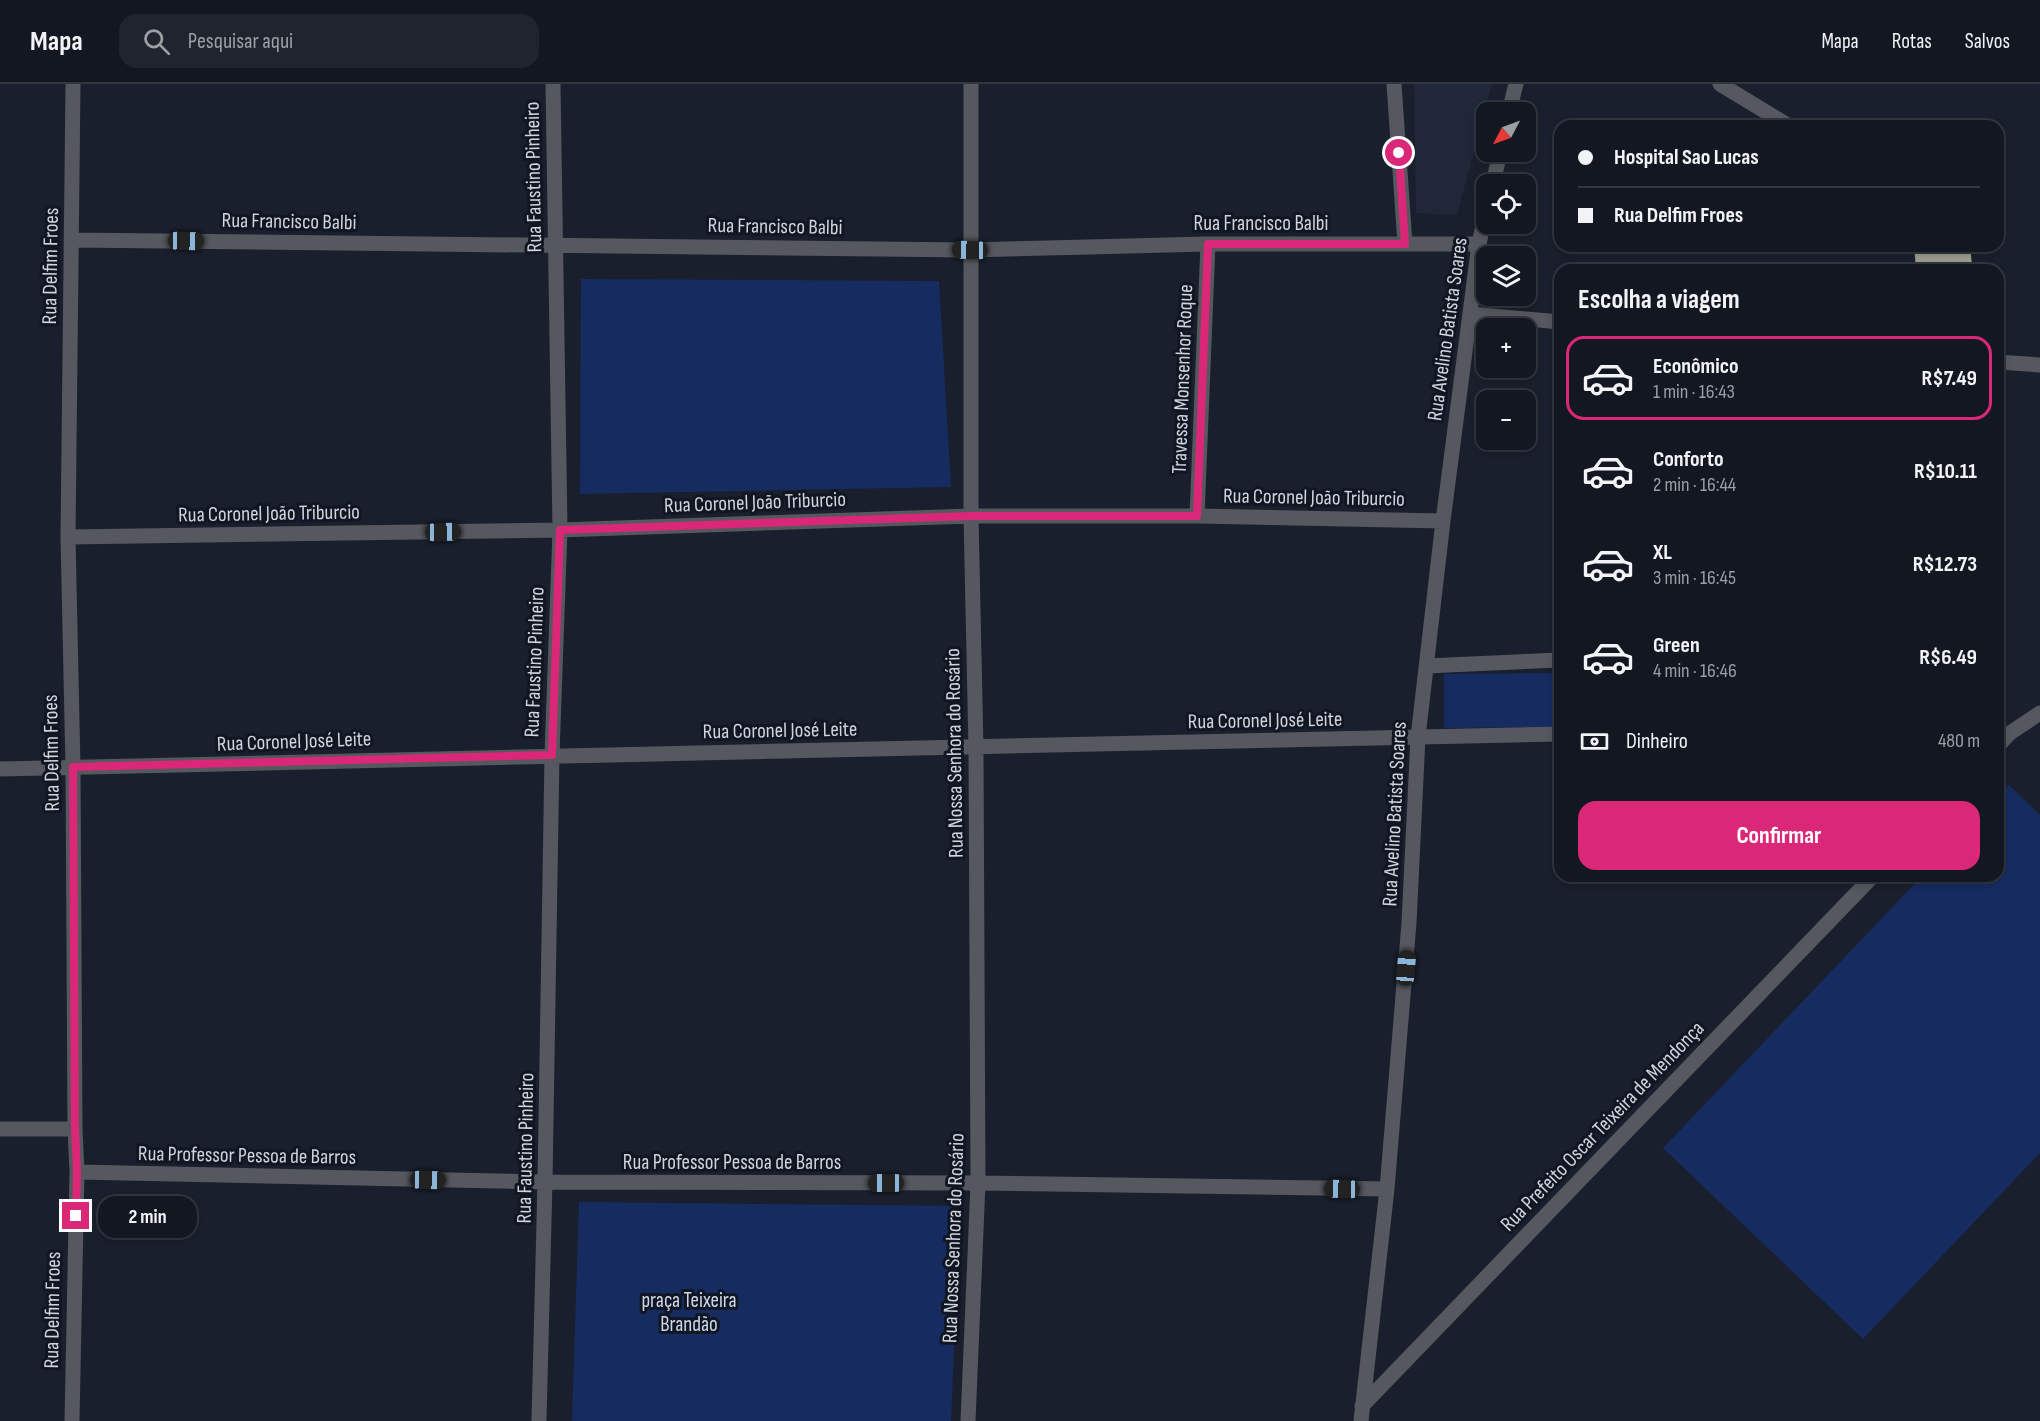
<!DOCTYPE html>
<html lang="pt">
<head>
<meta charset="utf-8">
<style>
  body { margin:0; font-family:"Sofia Sans Condensed",sans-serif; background:#20242e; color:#f1f3f6; height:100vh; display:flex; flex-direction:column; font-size:22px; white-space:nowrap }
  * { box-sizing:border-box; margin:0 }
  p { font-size:20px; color:#9d9fa5 }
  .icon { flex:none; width:33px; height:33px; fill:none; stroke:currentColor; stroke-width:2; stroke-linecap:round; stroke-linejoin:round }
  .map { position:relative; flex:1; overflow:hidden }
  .details { position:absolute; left:1554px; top:180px; width:450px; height:618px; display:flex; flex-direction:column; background:#131721; border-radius:18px; box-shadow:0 3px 9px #0003,0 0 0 2px #32363f }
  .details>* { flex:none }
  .hud { position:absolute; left:1554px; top:36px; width:450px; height:132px; border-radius:18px; box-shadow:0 3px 9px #0003,0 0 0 2px #32363f; display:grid; align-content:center; height:132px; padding:0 24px; background:#131721 }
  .needle { width:39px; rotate:229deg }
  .buttons { position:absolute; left:1476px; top:18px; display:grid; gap:12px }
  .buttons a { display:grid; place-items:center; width:60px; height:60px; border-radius:12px; background:#131721; box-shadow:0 3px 9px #0003,0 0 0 2px #32363f; font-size:30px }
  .end { position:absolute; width:27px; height:27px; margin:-14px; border:8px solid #db2777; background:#fff; box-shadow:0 0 0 3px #fff }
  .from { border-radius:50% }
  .bubble { position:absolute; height:42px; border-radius:18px; background:#131721; box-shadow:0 3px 9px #0003,0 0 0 2px #32363f; font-size:20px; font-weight:700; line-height:42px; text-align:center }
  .car { position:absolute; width:18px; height:36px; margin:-18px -9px; border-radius:8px; box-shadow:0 0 4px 2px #0007; background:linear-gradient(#222 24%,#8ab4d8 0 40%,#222 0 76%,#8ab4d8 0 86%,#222 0) }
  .hud b { display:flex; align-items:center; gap:21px; height:57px; font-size:22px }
  .hud b+b { border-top:2px solid #32363f }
  .hud i { width:15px; height:15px; background:#f1f3f6 }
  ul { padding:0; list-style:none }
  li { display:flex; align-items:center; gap:18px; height:84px; margin:0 12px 9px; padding:0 12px; border:3px solid transparent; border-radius:18px }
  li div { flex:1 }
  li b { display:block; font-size:22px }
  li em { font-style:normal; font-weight:700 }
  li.on { border-color:#db2777 }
  li>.icon { width:54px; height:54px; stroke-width:1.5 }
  h2 { padding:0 24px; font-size:27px; line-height:72px }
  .pay { display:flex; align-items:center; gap:15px; height:66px; padding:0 24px; font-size:22px }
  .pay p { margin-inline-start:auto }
  .action { display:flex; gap:12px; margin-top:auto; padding:12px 24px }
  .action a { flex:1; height:69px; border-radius:18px; background:#db2777; color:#fff; font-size:24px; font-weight:700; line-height:69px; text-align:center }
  header { display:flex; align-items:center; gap:36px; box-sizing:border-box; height:84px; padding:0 30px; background:#131721; border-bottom:2px solid #32363f }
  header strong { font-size:28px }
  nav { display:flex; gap:33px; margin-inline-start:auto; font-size:21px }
  .search { width:420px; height:54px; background:#20242e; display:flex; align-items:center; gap:15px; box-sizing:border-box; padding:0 21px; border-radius:18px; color:#9d9fa5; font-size:22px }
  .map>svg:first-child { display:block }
  .built { fill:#1f2739 }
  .green { fill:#162c60 }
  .building { fill:#9c9e8d }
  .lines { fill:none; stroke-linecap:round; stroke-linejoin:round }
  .minor { stroke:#55585e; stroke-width:15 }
  .route { stroke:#db2777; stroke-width:8 }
  .labels { text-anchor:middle; stroke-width:6; stroke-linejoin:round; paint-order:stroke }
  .street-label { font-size:21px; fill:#d0d4dd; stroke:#101622 }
  .park-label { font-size:21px; fill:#ced8ec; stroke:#101622 }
</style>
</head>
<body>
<header>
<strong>Mapa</strong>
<div class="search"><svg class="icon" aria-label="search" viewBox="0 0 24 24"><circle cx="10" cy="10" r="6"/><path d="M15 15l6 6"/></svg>Pesquisar aqui</div>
<nav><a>Mapa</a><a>Rotas</a><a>Salvos</a></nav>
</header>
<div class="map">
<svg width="2040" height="1337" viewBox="0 0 2040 1337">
  <rect width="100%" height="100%" fill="#191f2c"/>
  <path class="built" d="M1414 0H1492L1457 131 1416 129Z"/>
  <path class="green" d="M581 195 939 197 951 403 580 410Z
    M1560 589V643L1444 644V590Z
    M2009 701 2040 731V1069L1863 1255 1663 1064 1922 792H1998V713Z
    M579 1118 960 1122 951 1337H572Z"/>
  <path class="building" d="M1914 162H1970L1972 181 1916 185Z"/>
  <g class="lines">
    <path class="minor" d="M1394 0 1405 160
      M1720 0 1789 42
      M1509 28 1516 0
      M1493 100 1500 68
      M71 156 970 166 1208 160H1479
      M1470 230 1560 238
      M1998 278 2040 281
      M1197 432 1208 160
      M68 453 560 446 971 432H1197L1443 437
      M1426 582 1560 576
      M1998 662 2010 649 2040 629
      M0 685C520 671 1040 662 1560 650
      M0 1045H75
      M77 1088 545 1098 978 1099 1387 1105
      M1362 1322 1873 792
      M72 1337 77 1088 75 1045 73 683 68 453 73 0
      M539 1337 545 1098 552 671 560 446 553 0
      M968 1337 978 1099 976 664 971 432V0
      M1361 1337 1387 1105 1409 839 1418 653 1443 437 1479 160 1486 127"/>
  </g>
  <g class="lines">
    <path class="route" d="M76 1132 77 1088 75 1045 73 683 552 671 560 446 970 432H1197L1208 160H1405L1399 69"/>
  </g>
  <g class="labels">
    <g class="street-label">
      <text transform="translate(533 93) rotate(-91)" y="7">Rua Faustino Pinheiro</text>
      <text transform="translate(289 137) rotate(1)" y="7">Rua Francisco Balbi</text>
      <text x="1261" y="146">Rua Francisco Balbi</text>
      <text transform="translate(775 142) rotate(1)" y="7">Rua Francisco Balbi</text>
      <text transform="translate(50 182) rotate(-89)" y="7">Rua Delfim Froes</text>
      <text transform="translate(1447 245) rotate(-82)" y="7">Rua Avelino Batista Soares</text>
      <text transform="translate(1182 295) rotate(-88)" y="7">Travessa Monsenhor Roque</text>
      <text transform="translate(1314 413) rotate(1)" y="7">Rua Coronel João Triburcio</text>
      <text transform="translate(755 418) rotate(-2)" y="7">Rua Coronel João Triburcio</text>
      <text transform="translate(269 429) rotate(-1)" y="7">Rua Coronel João Triburcio</text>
      <text transform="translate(534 578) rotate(-88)" y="7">Rua Faustino Pinheiro</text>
      <text transform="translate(1265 636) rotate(-1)" y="7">Rua Coronel José Leite</text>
      <text transform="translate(780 646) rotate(-1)" y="7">Rua Coronel José Leite</text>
      <text transform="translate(294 657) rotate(-2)" y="7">Rua Coronel José Leite</text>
      <text transform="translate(51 669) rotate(-91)" y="7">Rua Delfim Froes</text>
      <text transform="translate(954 669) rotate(-91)" y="7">Rua Nossa Senhora do Rosário</text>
      <text transform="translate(1394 730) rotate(-87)" y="7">Rua Avelino Batista Soares</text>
      <text transform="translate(1602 1042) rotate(-46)" y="7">Rua Prefeito Oscar Teixeira de Mendonça</text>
      <text transform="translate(525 1064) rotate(-89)" y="7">Rua Faustino Pinheiro</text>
      <text transform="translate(247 1071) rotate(1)" y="7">Rua Professor Pessoa de Barros</text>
      <text x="732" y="1085">Rua Professor Pessoa de Barros</text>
      <text transform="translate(953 1154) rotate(-88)" y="7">Rua Nossa Senhora do Rosário</text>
      <text transform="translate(52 1226) rotate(-89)" y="7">Rua Delfim Froes</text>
    </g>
    <g class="park-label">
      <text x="689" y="1223">praça Teixeira<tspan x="689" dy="24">Brandão</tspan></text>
    </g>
  </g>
</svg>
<div class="buttons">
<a><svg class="needle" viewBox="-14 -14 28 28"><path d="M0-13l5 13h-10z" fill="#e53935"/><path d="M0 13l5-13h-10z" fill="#9d9fa5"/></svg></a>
<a><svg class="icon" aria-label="locate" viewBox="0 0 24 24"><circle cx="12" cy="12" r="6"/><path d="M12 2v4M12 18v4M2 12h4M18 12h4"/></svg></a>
<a><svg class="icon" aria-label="layers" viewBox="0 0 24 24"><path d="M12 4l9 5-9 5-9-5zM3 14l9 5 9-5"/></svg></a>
<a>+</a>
<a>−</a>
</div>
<i class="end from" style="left:1399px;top:69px"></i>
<i class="end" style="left:76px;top:1132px"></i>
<div class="bubble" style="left:98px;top:1112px;width:99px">2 min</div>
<i class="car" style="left:186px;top:157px;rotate:91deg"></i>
<i class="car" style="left:970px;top:166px;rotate:271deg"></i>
<i class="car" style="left:443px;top:448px;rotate:89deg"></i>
<i class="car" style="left:1406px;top:884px;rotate:5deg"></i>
<i class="car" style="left:428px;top:1096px;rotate:91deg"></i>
<i class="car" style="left:886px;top:1099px;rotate:270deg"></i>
<i class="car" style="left:1342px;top:1105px;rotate:271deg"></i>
<div class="hud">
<b><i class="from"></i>Hospital Sao Lucas</b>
<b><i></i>Rua Delfim Froes</b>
</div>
<section class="details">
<h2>Escolha a viagem</h2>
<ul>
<li class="on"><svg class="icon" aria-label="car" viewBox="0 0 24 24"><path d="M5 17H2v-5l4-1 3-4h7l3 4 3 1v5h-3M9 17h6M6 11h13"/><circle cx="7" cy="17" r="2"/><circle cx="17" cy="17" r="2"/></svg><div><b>Econômico</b><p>1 min · 16:43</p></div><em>R$7.49</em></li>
<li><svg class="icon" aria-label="car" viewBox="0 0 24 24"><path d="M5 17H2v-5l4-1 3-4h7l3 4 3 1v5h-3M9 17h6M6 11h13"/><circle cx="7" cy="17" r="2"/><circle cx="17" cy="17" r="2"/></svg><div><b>Conforto</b><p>2 min · 16:44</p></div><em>R$10.11</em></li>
<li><svg class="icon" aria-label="car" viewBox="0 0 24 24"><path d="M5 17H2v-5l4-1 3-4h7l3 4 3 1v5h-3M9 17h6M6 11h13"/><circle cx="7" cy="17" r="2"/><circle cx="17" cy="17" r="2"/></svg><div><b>XL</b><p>3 min · 16:45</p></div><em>R$12.73</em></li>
<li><svg class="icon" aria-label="car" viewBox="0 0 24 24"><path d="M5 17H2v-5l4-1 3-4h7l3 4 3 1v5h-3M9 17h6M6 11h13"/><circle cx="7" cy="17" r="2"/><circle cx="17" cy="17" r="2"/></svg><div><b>Green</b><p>4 min · 16:46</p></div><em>R$6.49</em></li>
</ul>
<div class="pay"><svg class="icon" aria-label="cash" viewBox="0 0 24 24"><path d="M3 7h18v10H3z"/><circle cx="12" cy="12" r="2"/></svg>Dinheiro<p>480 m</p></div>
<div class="action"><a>Confirmar</a></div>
</section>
</div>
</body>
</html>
